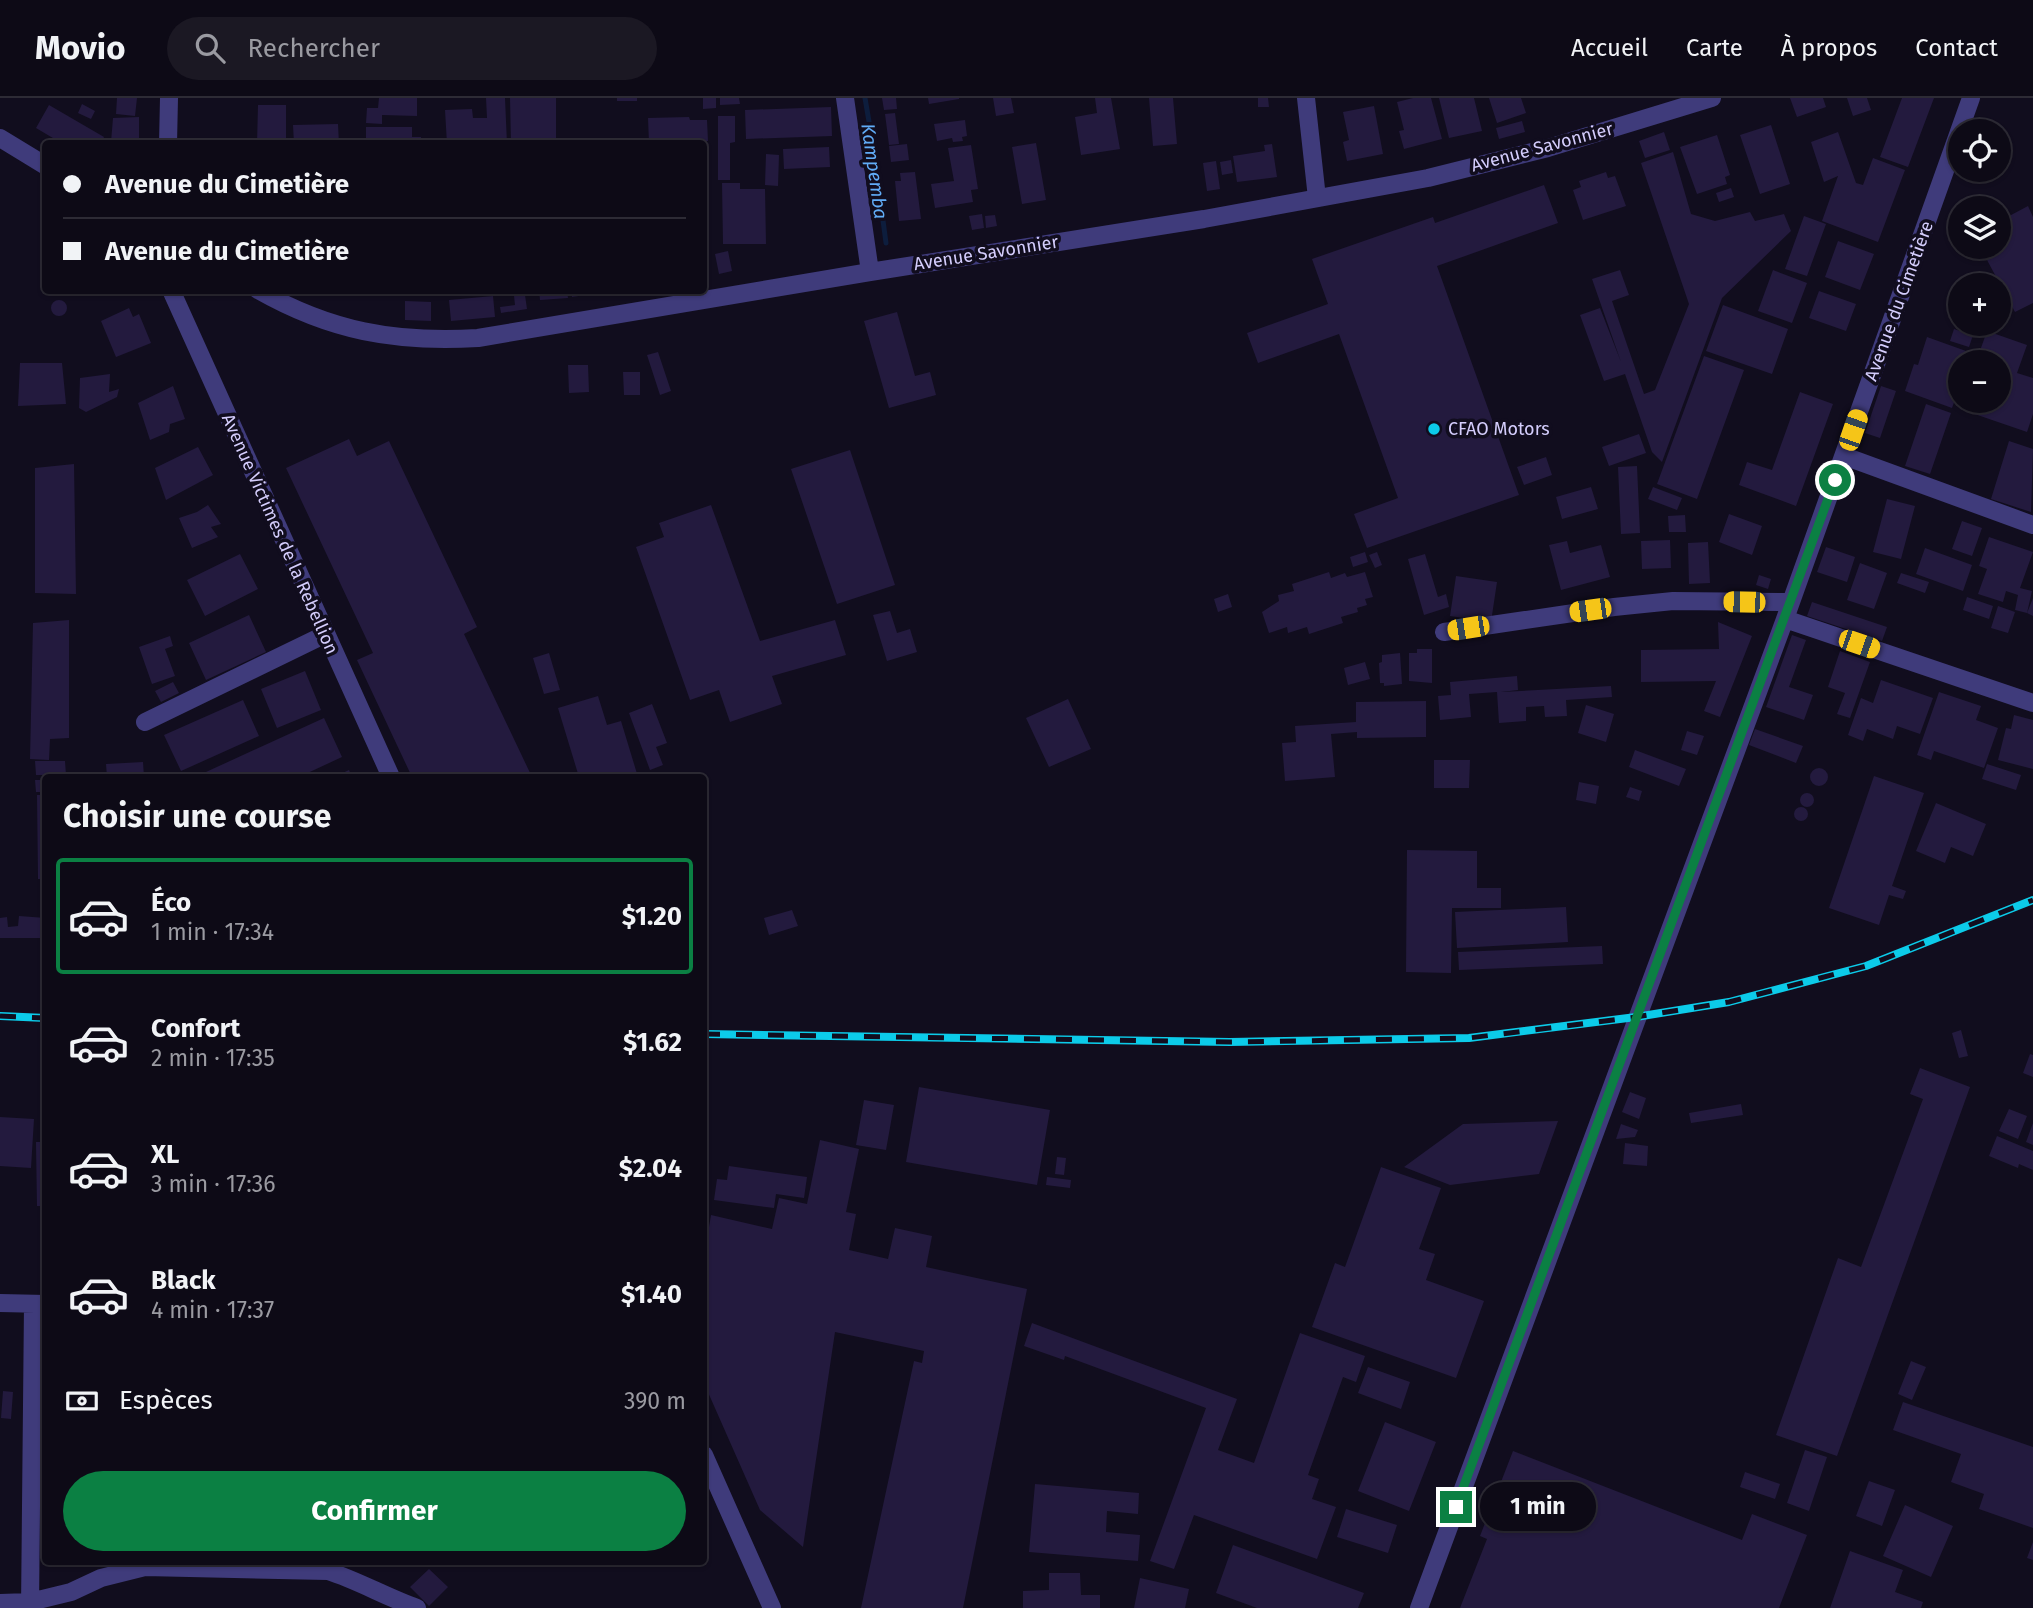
<!DOCTYPE html>
<html lang="fr">
<head>
<meta charset="utf-8">
<style>
  body { margin:0; font-family:"Fira Sans",sans-serif; background:#1b1823; color:#f1f3f6; height:100vh; display:flex; flex-direction:column; font-size:26px; white-space:nowrap }
  * { box-sizing:border-box; margin:0 }
  p { font-size:23px; color:#9a9aa1 }
  .icon { flex:none; width:38px; height:38px; fill:none; stroke:currentColor; stroke-width:2; stroke-linecap:round; stroke-linejoin:round }
  .map { position:relative; flex:1; overflow:hidden }
  .details { position:absolute; left:42px; top:676px; width:665px; height:791px; display:flex; flex-direction:column; background:#0d0a16; border-radius:7px; box-shadow:0 2px 5px #0004,0 0 0 2px #2d2b35 }
  .details>* { flex:none }
  .guide { position:absolute; left:42px; top:42px; width:665px; height:154px; border-radius:7px; box-shadow:0 2px 5px #0004,0 0 0 2px #2d2b35; display:grid; align-content:center; height:154px; padding:0 21px; background:#0d0a16 }
  .controls { position:absolute; left:1948px; top:21px; display:grid; gap:14px }
  .controls a { display:grid; place-items:center; width:63px; height:63px; border-radius:50%; background:#0d0a16; box-shadow:0 2px 5px #0004,0 0 0 2px #2d2b35; font-size:35px }
  .end { position:absolute; width:32px; height:32px; margin:-16px; border:9px solid #0b8043; background:#fff; box-shadow:0 0 0 4px #fff }
  .from { border-radius:50% }
  .bubble { position:absolute; height:49px; border-radius:24px; background:#0d0a16; box-shadow:0 2px 5px #0004,0 0 0 2px #2d2b35; font-size:23px; font-weight:700; line-height:49px; text-align:center }
  .car { position:absolute; width:21px; height:42px; margin:-21px -10px; border-radius:9px; box-shadow:0 0 5px 2px #0007; background:linear-gradient(#f5c518 24%,#345 0 40%,#f5c518 0 76%,#345 0 86%,#f5c518 0) }
  .guide b { display:flex; align-items:center; gap:24px; height:66px; font-size:26px }
  .guide b+b { border-top:2px solid #2d2b35 }
  .guide i { width:18px; height:18px; background:#f1f3f6 }
  ul { padding:0; list-style:none }
  li { display:flex; align-items:center; gap:21px; height:116px; margin:0 14px 10px; padding:0 7px; border:4px solid transparent; border-radius:7px }
  li div { flex:1 }
  li b { display:block; font-size:26px }
  li em { font-style:normal; font-weight:700 }
  li.selected { border-color:#0b8043 }
  li>.icon { width:63px; height:63px; stroke-width:1.5 }
  h2 { padding:0 21px; font-size:32px; line-height:84px }
  .pay { display:flex; align-items:center; gap:18px; height:77px; padding:0 21px; font-size:26px }
  .pay p { margin-inline-start:auto }
  .primary-button { display:flex; gap:14px; margin-top:auto; padding:14px 21px }
  .primary-button a { flex:1; height:80px; border-radius:42px; background:#0b8043; color:#fff; font-size:28px; font-weight:700; line-height:80px; text-align:center }
  header { display:flex; align-items:center; gap:42px; box-sizing:border-box; height:98px; padding:0 35px; background:#0d0a16; border-bottom:2px solid #2d2b35 }
  header strong { font-size:33px }
  nav { display:flex; gap:38px; margin-inline-start:auto; font-size:24px }
  .search { width:490px; height:63px; background:#1b1823; display:flex; align-items:center; gap:18px; box-sizing:border-box; padding:0 24px; border-radius:38px; color:#9a9aa1; font-size:26px }
  .map>svg:first-child { display:block }
  .lines { fill:none; stroke-linecap:round; stroke-linejoin:round }
  .stream { stroke:#0d1d3d; stroke-width:5 }
  .building { fill:#231a3e }
  .minor { stroke:#3f3b7b; stroke-width:18 }
  .rail-casing { stroke:#0ccbe9; stroke-width:8 }
  .rail { stroke:#110d1e; stroke-width:5; stroke-dasharray:16; stroke-linecap:butt }
  .route { stroke:#0b8043; stroke-width:9 }
  .poi-dot { fill:#0ccbe9; stroke:#110d1e; stroke-width:2.5 }
  .labels { text-anchor:middle; stroke-width:7; stroke-linejoin:round; paint-order:stroke }
  .street-label { font-size:18px; fill:#d4cdfc; stroke:#110d1e }
  .poi-label { font-size:18px; fill:#d4cdfc; stroke:#110d1e; text-anchor:start }
  .water-label { font-size:19px; font-style:italic; fill:#61acf7; stroke:#110d1e }
</style>
</head>
<body>
<header>
<strong>Movio</strong>
<div class="search"><svg class="icon" aria-label="search" viewBox="0 0 24 24"><circle cx="10" cy="10" r="6"/><path d="M15 15l6 6"/></svg>Rechercher</div>
<nav><a>Accueil</a><a>Carte</a><a>À propos</a><a>Contact</a></nav>
</header>
<div class="map">
<svg width="2033" height="1510" viewBox="0 0 2033 1510">
  <rect width="100%" height="100%" fill="#110d1e"/>
  <g class="lines">
    <path class="stream" d="M865 0 873 47 886 145"/>
  </g>
  <path class="building" d="M117 0H137L135 18 116 16Z
    M379 0H417V18L382 17V26L366 25 367 10H378Z
    M486 0H505L507 46H447L445 12 472 11 473 20H487Z
    M510 0H556V46H511Z
    M617 0H637V3H617Z
    M703 0H716V10L703 11Z
    M720 0H739L740 6 720 7Z
    M882 0H896L897 11 884 12Z
    M928 0H959V1L929 6Z
    M993 0H1011L1014 15 996 18Z
    M1095 0H1111L1120 51 1081 57 1075 19 1097 15Z
    M1149 0H1173L1177 46 1153 48Z
    M1258 0H1268L1269 9H1258Z
    M1413 0H1431L1442 41 1404 51 1399 33 1404 32 1397 4Z
    M1439 0H1474L1482 33 1449 40Z
    M1489 0H1521L1526 15 1497 25Z
    M1790 0H1823L1826 9 1797 19Z
    M1847 0H1867L1871 12 1853 18Z
    M1902 0H1934L1908 69 1880 59Z
    M82 6 95 13 91 21 78 15Z
    M49 7 104 39 101 46H63L36 30Z
    M258 7H286V46H257Z
    M1374 8 1383 56 1347 63 1343 44 1349 42 1343 14Z
    M831 9 832 38 746 41 745 12Z
    M895 15 899 46 889 47 885 16Z
    M718 18H735V44L730 45V82H718Z
    M139 19V46L111 44 113 20Z
    M689 19 690 22H707L708 43 649 45 648 20Z
    M965 22 967 38 962 39 963 43 953 44 952 40 937 43 934 26Z
    M1522 23 1525 34 1499 41 1496 30Z
    M338 26 339 46H294L293 27Z
    M1771 27 1790 86 1760 96 1740 37Z
    M366 29H412V39H421V46H366Z
    M1664 34 1670 52 1645 60 1639 43Z
    M1838 34 1856 85 1863 87 1873 60 1905 72 1878 144 1822 123 1838 78 1824 84 1811 44Z
    M1717 37 1730 77 1725 79 1727 86 1697 96 1680 49Z
    M1036 45 1046 102 1022 106 1012 49Z
    M907 46 909 62 891 64 889 48Z
    M1272 46 1277 79 1237 84 1233 58 1265 53 1264 47Z
    M971 47 978 91 971 92 973 104 935 110 931 86 954 83 948 50Z
    M829 49 830 69 784 71 783 51Z
    M1673 54 1691 116 1715 123 1750 114 1755 123 1784 116 1791 133 1722 200 1662 364 1652 354 1625 276 1604 283 1580 217 1600 210 1621 264 1592 181 1620 172 1629 197 1612 203 1644 296 1655 292 1689 206 1641 65Z
    M766 56 779 57 778 88 765 87Z
    M1231 62 1233 75 1222 77 1220 64Z
    M1216 63 1220 91 1207 93 1203 65Z
    M915 74 921 121 899 123 895 83H901L900 75Z
    M1606 74 1608 80 1615 78 1626 108 1583 122 1573 92 1581 89 1579 83Z
    M722 85H740V91H765L766 146H723Z
    M1544 87 1558 125 1437 168 1519 397 1367 450 1354 416 1398 400 1339 236 1258 265 1247 235 1328 206 1312 161 1433 119 1435 125Z
    M1731 90 1734 99 1719 104 1716 95Z
    M2028 108 2033 119V205L2015 214 1980 149H1998V124Z
    M982 116 984 130 972 132 969 118Z
    M995 117 997 128 986 130 985 118Z
    M1804 118 1826 126 1807 178 1785 171Z
    M1838 143 1874 156 1860 192 1825 179Z
    M728 153 732 173 719 176 715 156Z
    M1773 172 1807 185 1792 225 1758 213Z
    M539 192H567L568 200 540 202Z
    M571 192H591L592 196 572 199Z
    M1819 193 1856 206 1846 233 1809 220Z
    M525 197 527 211 501 215 500 209 515 207 514 198Z
    M493 198 495 219 451 223 449 202Z
    M51 210a8 8 0 1 1 16 0a8 8 0 1 1-16 0Z
    M405 203 431 204V223L405 222Z
    M1723 207 1788 231 1772 276 1706 253Z
    M129 210 133 219 139 216 151 245 116 259 101 223Z
    M897 214 915 278 930 274 936 297 889 310 864 223Z
    M1954 231 1973 237 1969 249 1950 243Z
    M1987 233 2027 247 2017 275 2033 280V316L2027 334 1960 311 1962 303H1998V264H1976Z
    M1927 239 1966 253 1962 264H1960L1957 280 1960 281V288L1952 310 1905 293 1914 266 1918 267Z
    M658 254 671 293 660 297 647 257Z
    M1704 258 1744 272 1697 401 1657 386Z
    M20 265H62L66 306 18 308Z
    M568 267H588L589 294 569 295Z
    M623 274H640V297H624Z
    M110 276 109 294 119 291 117 299 86 314 79 310 80 280Z
    M173 288 185 321 170 326 169 334 150 342 138 305Z
    M1881 288 1896 293 1880 340 1865 335Z
    M1800 294 1833 306 1796 408 1739 387 1747 364 1772 372Z
    M1926 306 1951 315 1930 376 1905 368Z
    M1639 336 1646 355 1609 368 1602 349Z
    M349 341 357 358 389 343 477 529 464 536 532 679H412L357 562 373 555 286 370Z
    M2009 343 2033 351 2031 414 1991 401Z
    M198 349 213 377 166 402 155 370Z
    M850 352 895 487 837 506 791 371Z
    M1546 359 1552 377 1524 387 1517 369Z
    M74 366 76 496 35 495V370Z
    M1637 368 1640 435 1621 436 1618 369Z
    M1591 389 1598 411 1562 421 1556 399Z
    M1653 389 1682 400 1677 412 1648 401Z
    M1887 401 1915 408 1901 461 1873 454Z
    M208 407 221 426 211 429 218 439 192 450 179 420 197 414Z
    M711 407 760 543 835 522 846 557 772 578 782 606 730 624 719 592 690 602 636 449 664 439 659 425Z
    M1729 416 1762 428 1752 457 1719 444Z
    M1685 417 1686 434H1669L1668 418Z
    M1962 423 1982 430 1972 458 1952 451Z
    M1989 439 2033 454 2020 490 2032 493 2027 515 2015 512 2018 497 2006 493 2003 504 1978 496 1987 471 1979 468Z
    M1670 442 1671 470 1642 471 1641 443Z
    M1567 443 1570 455 1601 447 1610 479 1561 492 1549 447Z
    M1708 444 1710 485 1689 486 1688 445Z
    M1826 449 1855 459 1847 484 1817 474Z
    M1925 450 1972 467 1963 493 1916 476Z
    M1365 454 1368 464 1353 469 1350 459Z
    M1377 454 1382 467 1375 470 1369 457Z
    M240 456 258 491 205 518 187 482Z
    M1425 456 1438 499 1446 496 1449 509 1424 517 1408 461Z
    M1860 465 1887 475 1874 511 1847 502Z
    M1329 474 1331 480 1345 475 1347 479 1365 474 1373 499 1365 501 1367 507 1357 510 1358 514 1341 519 1343 525 1309 536 1307 529 1288 535 1287 529 1269 535 1262 514 1279 503 1278 497 1294 493 1292 486Z
    M1901 475 1929 484 1925 495 1897 485Z
    M1759 477 1771 481 1768 491 1756 487Z
    M1456 478 1497 484 1491 524 1450 518Z
    M1228 496 1232 509 1218 514 1214 501Z
    M1967 499 1993 508 1989 521 1963 512Z
    M2033 500V518L2027 515Z
    M1812 504 1887 529 1882 543 1807 518Z
    M1998 508 2015 514 2008 535 1991 530Z
    M890 513 897 535 910 531 917 554 887 563 873 517Z
    M249 517 266 554 206 582 189 545Z
    M69 522V640L50 641 49 662 30 661 33 525Z
    M1718 524 1752 538 1720 619 1704 613 1716 583 1641 584V552L1719 551Z
    M1792 537 1806 542 1789 589 1813 597 1804 622 1766 609Z
    M170 538 173 548 165 551 175 578 152 586 139 549Z
    M1417 551H1432V585L1409 583V555H1417Z
    M1840 553 1870 564 1850 620 1837 616 1845 595 1828 589Z
    M549 555 560 592 544 596 533 560Z
    M1400 555 1402 586 1384 588V585H1380L1379 565 1382 564V557Z
    M1365 564 1370 581 1348 587 1344 570Z
    M305 573 321 612 277 630 261 591Z
    M1517 578 1518 592 1501 594 1611 588 1612 599 1566 602 1567 618 1545 619 1544 608 1526 609V623L1499 625 1497 594 1469 596 1471 619 1440 622 1438 598 1451 597 1450 584Z
    M1881 582 1933 600 1920 636 1897 628 1893 641 1867 631 1863 643 1848 637 1861 600 1873 605Z
    M173 584 179 595 161 604 155 593Z
    M1939 594 1981 608 1976 622 1998 630 1984 670 1934 653 1931 662 1917 657Z
    M598 598 607 627 621 623 638 679H579L558 610Z
    M1068 601 1091 651 1049 669 1026 620Z
    M243 602 259 638 181 673 164 637Z
    M1426 603V639L1357 640V634L1331 636 1335 679 1285 683 1282 645 1296 644 1295 628 1356 624V604Z
    M652 606 667 645 656 649 663 667 650 672 629 615Z
    M1586 607 1614 616 1606 644 1578 635Z
    M2014 617 2033 622V671L1998 662 2006 630 2011 631Z
    M324 620 342 659 299 679H195Z
    M1755 631 1803 648 1796 665 1749 647Z
    M1687 633 1704 638 1697 657 1681 652Z
    M1635 652 1686 671 1679 688 1629 669Z
    M1434 662H1470L1469 690H1434Z
    M35 663H65L66 677H36Z
    M143 664 144 679H107L106 666Z
    M1987 666 2021 677 2016 692 1982 681Z
    M1810 679a9 9 0 1 1 18 0a9 9 0 1 1-18 0Z
    M349 672 352 679H334Z
    M1874 678 1924 695 1892 788 1906 793 1903 801 1889 797 1879 827 1829 810Z
    M35 682H46V694H36Z
    M1579 684 1599 688 1596 706 1576 702Z
    M1630 689 1642 693 1639 703 1626 699Z
    M1800 702a7 7 0 1 1 14 0a7 7 0 1 1-14 0Z
    M37 697H46V781H38Z
    M1936 705 1986 726 1973 758 1951 749 1945 765 1916 753Z
    M1794 716a7 7 0 1 1 14 0a7 7 0 1 1-14 0Z
    M1407 752 1477 753V790H1501V810H1452L1451 875 1406 874Z
    M1566 809 1568 844 1457 850 1455 814Z
    M792 812 798 828 769 837 764 820Z
    M19 818 46 820V840H0V820L7 819 8 829 18 828Z
    M1602 848 1603 866 1459 872 1458 854Z
    M1961 932 1968 958 1959 960 1952 935Z
    M2030 956 2033 957V979L2023 975Z
    M1920 970 1970 989 1837 1358 1776 1337 1838 1160 1861 1169 1923 1001 1910 996Z
    M919 989 1050 1012 1037 1087 906 1064Z
    M1630 994 1646 1000 1639 1021 1622 1014Z
    M864 1002 894 1007 886 1052 856 1047Z
    M1741 1006 1743 1017 1691 1025 1689 1015Z
    M2009 1011 2027 1018 2018 1041 1999 1033Z
    M0 1019 34 1021 31 1070 0 1068Z
    M1558 1023 1539 1076 1450 1087 1404 1069 1463 1026Z
    M2033 1025V1047L2026 1044Z
    M1621 1026 1638 1032 1635 1039 1616 1041Z
    M1997 1038 2033 1053V1072L2019 1066 2018 1070 1989 1058Z
    M820 1042 859 1051 846 1114 856 1116 849 1152 888 1161 895 1130 932 1138 926 1169 1027 1191 963 1510H861L914 1263 922 1265 924 1253 835 1234 803 1449 760 1412 707 1292 704 1271V1159L711 1117 772 1131 779 1100 807 1106Z
    M36 1044H46V1108H37Z
    M1625 1045 1648 1048 1647 1068 1623 1066Z
    M1057 1059 1066 1060 1064 1077 1055 1076Z
    M729 1068 807 1079 804 1100 776 1096 774 1110 714 1102 717 1081 727 1082Z
    M1381 1069 1441 1090 1419 1151 1435 1156 1426 1182 1484 1203 1456 1280 1312 1229 1335 1165 1345 1169Z
    M1047 1079 1071 1082 1070 1090 1046 1087Z
    M1032 1225 1237 1301 1218 1352 1254 1365 1300 1235 1365 1258 1356 1284 1343 1279 1308 1377 1319 1381 1312 1401 1336 1409 1317 1461 1194 1417 1174 1471 1150 1463 1206 1310 1065 1258 1064 1262 1024 1248Z
    M1911 1263 1926 1269 1912 1302 1898 1296Z
    M1368 1269 1410 1284 1401 1311 1358 1295Z
    M3 1293 13 1294 11 1321 1 1320Z
    M1903 1304 2033 1349V1430L1979 1411 1984 1396 1951 1384 1961 1356 1893 1332Z
    M1385 1324 1436 1344 1409 1413 1358 1393Z
    M1805 1352 1827 1359 1809 1413 1787 1405Z
    M1513 1353 1742 1442 1752 1416 1807 1437 1779 1510H1460L1487 1441 1480 1438Z
    M1745 1374 1780 1386 1775 1401 1740 1389Z
    M1869 1383 1895 1392 1882 1428 1856 1418Z
    M1035 1386 1139 1395 1138 1416 1107 1413 1106 1434 1140 1437 1138 1463 1029 1454Z
    M1905 1407 1953 1428 1931 1479 1883 1458Z
    M1346 1411 1397 1427 1388 1455 1337 1439Z
    M2033 1444V1462L2027 1460Z
    M1233 1447 1364 1495 1358 1510H1257L1216 1495Z
    M1850 1453 1903 1472 1895 1494 1923 1504 1921 1510H1830Z
    M429 1471 448 1489 429 1508 410 1489Z
    M1049 1475H1080L1081 1497H1100V1510H1023V1493L1049 1492Z
    M1140 1480 1189 1491 1185 1510H1134Z"/>
  <g class="lines">
    <path class="minor" d="M845 0 870 174
      M1306 0 1317 100
      M0 40 46 68
      M168 46 169 0
      M171 192 391 679
      M258 192C330 233 395 245 478 240L870 174 1204 121 1428 80 1548 50 1712 0
      M1844 358 2033 427
      M1785 521 2033 605
      M1444 534 1614 509 1673 503 1790 504
      M145 624 326 536
      M0 1205 46 1206
      M704 1357 772 1510
      M0 1505 30 1504 71 1494 101 1480 145 1469 328 1473C359 1483 386 1499 417 1510
      M30 1510 33 1206
      M1419 1510 1785 521 1971 0"/>
    <defs>
      <path id="rail" d="M0 918 46 920
        M704 936 1230 944 1469 940 1636 919 1729 904 1866 868 2033 802"/>
    </defs>
    <use href="#rail" class="rail-casing"/>
    <use href="#rail" class="rail"/>
  </g>
  <g class="lines">
    <path class="route" d="M1456 1409 1835 382"/>
  </g>
  <circle class="poi-dot" cx="1434" cy="331" r="7"/>
  <g class="labels">
    <g class="street-label">
      <text transform="translate(1542 49) rotate(-15)" y="6">Avenue Savonnier</text>
      <text transform="translate(986 155) rotate(-9)" y="6">Avenue Savonnier</text>
      <text transform="translate(1899 203) rotate(-70)" y="6">Avenue du Cimetière</text>
      <text transform="translate(280 436) rotate(66)" y="6">Avenue Victimes de la Rebellion</text>
    </g>
    <g class="poi-label">
      <text x="1448" y="337">CFAO Motors</text>
    </g>
    <g class="water-label">
      <text transform="translate(875 73) rotate(82)" y="7">Kampemba</text>
    </g>
  </g>
</svg>
<div class="controls">
<a><svg class="icon" aria-label="locate" viewBox="0 0 24 24"><circle cx="12" cy="12" r="6"/><path d="M12 2v4M12 18v4M2 12h4M18 12h4"/></svg></a>
<a><svg class="icon" aria-label="layers" viewBox="0 0 24 24"><path d="M12 4l9 5-9 5-9-5zM3 14l9 5 9-5"/></svg></a>
<a>+</a>
<a>−</a>
</div>
<i class="end from" style="left:1835px;top:382px"></i>
<i class="end" style="left:1456px;top:1409px"></i>
<div class="bubble" style="left:1480px;top:1384px;width:116px">1 min</div>
<i class="car" style="left:1853px;top:332px;rotate:19deg"></i>
<i class="car" style="left:1744px;top:504px;rotate:271deg"></i>
<i class="car" style="left:1590px;top:512px;rotate:262deg"></i>
<i class="car" style="left:1468px;top:530px;rotate:261deg"></i>
<i class="car" style="left:1859px;top:546px;rotate:109deg"></i>
<div class="guide">
<b><i class="from"></i>Avenue du Cimetière</b>
<b><i></i>Avenue du Cimetière</b>
</div>
<section class="details">
<h2>Choisir une course</h2>
<ul>
<li class="selected"><svg class="icon" aria-label="car" viewBox="0 0 24 24"><path d="M5 17H2v-5l4-1 3-4h7l3 4 3 1v5h-3M9 17h6M6 11h13"/><circle cx="7" cy="17" r="2"/><circle cx="17" cy="17" r="2"/></svg><div><b>Éco</b><p>1 min · 17:34</p></div><em>$1.20</em></li>
<li><svg class="icon" aria-label="car" viewBox="0 0 24 24"><path d="M5 17H2v-5l4-1 3-4h7l3 4 3 1v5h-3M9 17h6M6 11h13"/><circle cx="7" cy="17" r="2"/><circle cx="17" cy="17" r="2"/></svg><div><b>Confort</b><p>2 min · 17:35</p></div><em>$1.62</em></li>
<li><svg class="icon" aria-label="car" viewBox="0 0 24 24"><path d="M5 17H2v-5l4-1 3-4h7l3 4 3 1v5h-3M9 17h6M6 11h13"/><circle cx="7" cy="17" r="2"/><circle cx="17" cy="17" r="2"/></svg><div><b>XL</b><p>3 min · 17:36</p></div><em>$2.04</em></li>
<li><svg class="icon" aria-label="car" viewBox="0 0 24 24"><path d="M5 17H2v-5l4-1 3-4h7l3 4 3 1v5h-3M9 17h6M6 11h13"/><circle cx="7" cy="17" r="2"/><circle cx="17" cy="17" r="2"/></svg><div><b>Black</b><p>4 min · 17:37</p></div><em>$1.40</em></li>
</ul>
<div class="pay"><svg class="icon" aria-label="cash" viewBox="0 0 24 24"><path d="M3 7h18v10H3z"/><circle cx="12" cy="12" r="2"/></svg>Espèces<p>390 m</p></div>
<div class="primary-button"><a>Confirmer</a></div>
</section>
</div>
</body>
</html>
